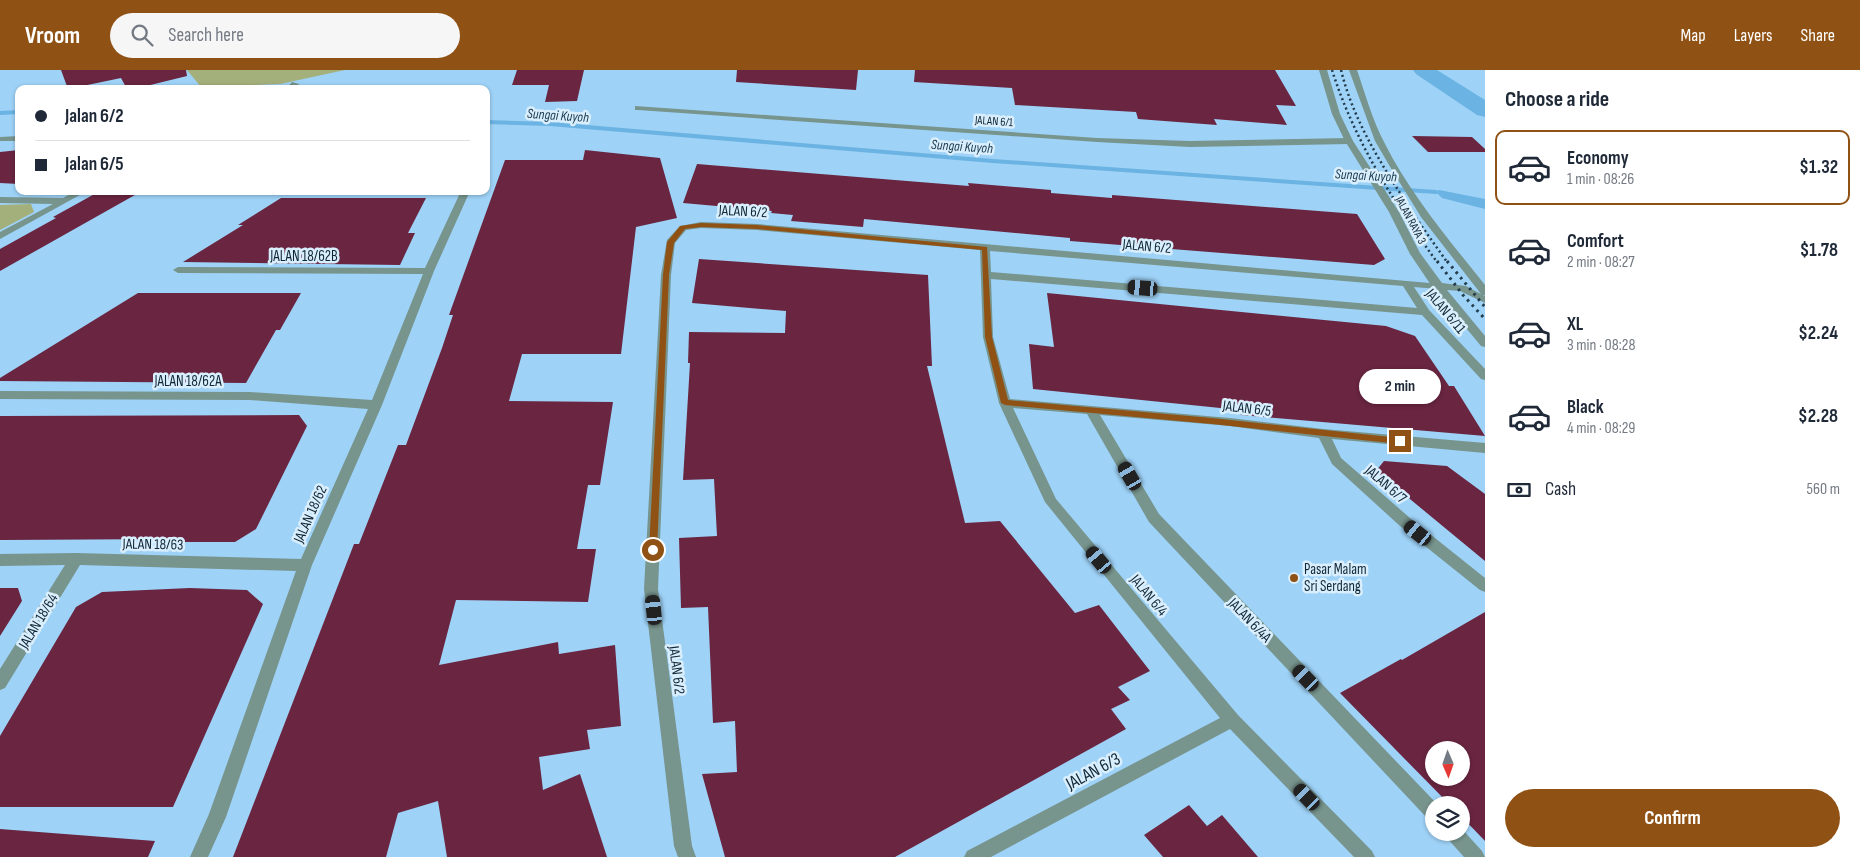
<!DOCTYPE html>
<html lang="en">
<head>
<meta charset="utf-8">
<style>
  body { margin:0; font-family:"Sofia Sans Condensed",sans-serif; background:#f6f6f7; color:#1f2937; height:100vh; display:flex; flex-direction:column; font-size:19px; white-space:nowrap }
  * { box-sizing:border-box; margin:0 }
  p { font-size:16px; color:#747a83 }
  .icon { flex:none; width:28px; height:28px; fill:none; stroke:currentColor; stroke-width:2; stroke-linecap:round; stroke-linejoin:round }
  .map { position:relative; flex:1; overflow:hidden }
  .details { display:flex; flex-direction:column; background:#fff; width:375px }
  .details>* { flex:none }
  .guide { position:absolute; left:15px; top:15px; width:475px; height:110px; border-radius:10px; box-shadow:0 1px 4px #0004; display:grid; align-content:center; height:110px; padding:0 20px; background:#fff }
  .needle { width:32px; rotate:178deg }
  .fabs { position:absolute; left:1425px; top:671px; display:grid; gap:10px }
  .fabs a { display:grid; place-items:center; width:45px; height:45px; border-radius:50%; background:#fff; box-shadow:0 1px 4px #0004; font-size:25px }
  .end { position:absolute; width:22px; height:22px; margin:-11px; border:6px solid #8f5114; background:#fff; box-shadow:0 0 0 2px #fff }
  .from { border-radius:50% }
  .bubble { position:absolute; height:35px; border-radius:18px; background:#fff; box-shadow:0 1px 4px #0004; font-size:16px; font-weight:700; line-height:35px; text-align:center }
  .car { position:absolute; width:15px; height:30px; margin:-15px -8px; border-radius:6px; box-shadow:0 0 4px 1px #0007; background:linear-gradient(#222 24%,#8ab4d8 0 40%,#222 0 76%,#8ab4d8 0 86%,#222 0) }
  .guide b { display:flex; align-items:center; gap:18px; height:48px; font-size:19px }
  .guide b+b { border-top:1px solid #e0e1e3 }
  .guide i { width:12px; height:12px; background:#1f2937 }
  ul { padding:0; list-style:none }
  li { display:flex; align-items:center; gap:15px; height:75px; margin:0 10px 8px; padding:0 10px; border:2px solid transparent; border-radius:10px }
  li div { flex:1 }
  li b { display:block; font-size:19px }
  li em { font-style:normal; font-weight:700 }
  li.active { border-color:#8f5114 }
  li>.icon { width:45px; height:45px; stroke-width:1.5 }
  h2 { padding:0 20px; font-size:22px; line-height:60px }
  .pay { display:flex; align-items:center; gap:12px; height:55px; padding:0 20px; font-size:19px }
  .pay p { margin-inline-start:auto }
  .button { display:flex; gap:10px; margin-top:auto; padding:10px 20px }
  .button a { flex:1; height:58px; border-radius:30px; background:#8f5114; color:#fff; font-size:20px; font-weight:700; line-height:58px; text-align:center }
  header { display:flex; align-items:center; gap:30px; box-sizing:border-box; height:70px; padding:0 25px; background:#8f5114; color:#fff }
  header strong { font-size:24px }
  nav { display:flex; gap:28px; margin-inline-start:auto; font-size:18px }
  .search { width:350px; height:45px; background:#f6f6f7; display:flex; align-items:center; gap:12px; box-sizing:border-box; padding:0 18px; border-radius:28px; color:#747a83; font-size:19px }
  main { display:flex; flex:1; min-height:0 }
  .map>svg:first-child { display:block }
  .green { fill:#a4b07b }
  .water { fill:#6ab3e3 }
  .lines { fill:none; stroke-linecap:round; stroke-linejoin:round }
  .stream { stroke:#6ab3e3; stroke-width:4 }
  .river { fill:#6ab3e3; fill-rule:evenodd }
  .building { fill:#6a2540; fill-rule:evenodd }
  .minor { fill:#77948d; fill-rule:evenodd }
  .tertiary { fill:#77948d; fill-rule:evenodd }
  .rail-far1 { stroke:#233c4c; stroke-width:2.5; stroke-dasharray:2 3; stroke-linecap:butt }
  .rail { stroke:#233c4c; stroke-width:3; stroke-dasharray:2.5 4.5; stroke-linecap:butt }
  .route { fill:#8f5114 }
  .poi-dot { fill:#8f5114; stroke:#daeffe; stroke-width:2 }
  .labels { text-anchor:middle; stroke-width:5; stroke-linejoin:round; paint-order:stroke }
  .far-street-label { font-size:12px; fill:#122735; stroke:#daeffe }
  .far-water-label { font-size:14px; font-style:italic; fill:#193a4e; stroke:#daeffe }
  .street-label { font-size:15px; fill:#122735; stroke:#daeffe }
  .poi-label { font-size:15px; fill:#122735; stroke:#daeffe; text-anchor:start }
  .near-street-label { font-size:18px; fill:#122735; stroke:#daeffe }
</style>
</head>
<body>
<header>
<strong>Vroom</strong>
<div class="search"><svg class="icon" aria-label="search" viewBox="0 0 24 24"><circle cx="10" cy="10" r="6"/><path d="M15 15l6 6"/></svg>Search here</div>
<nav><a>Map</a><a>Layers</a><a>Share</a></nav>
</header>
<main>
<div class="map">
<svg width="1485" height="787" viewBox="0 0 1485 787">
  <rect width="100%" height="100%" fill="#9ed2f7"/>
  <path class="green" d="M187 0H345L280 14 201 17Z
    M31 134 34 142 0 160V135Z"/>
  <path class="water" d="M1439 120 1485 129V139L1442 128 1436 122Z"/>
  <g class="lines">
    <path class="stream" d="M0 43 19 42
      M486 52 550 54 993 91 1436 122"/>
    <path class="river" d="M1413 0H1437L1485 30V47L1477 45 1416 4Z"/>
  </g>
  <path class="building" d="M61 0H186L187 6 134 19H127L121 8 68 19Z
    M517 0H584L577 31 545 32 549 15H512Z
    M737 0H858L856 20 736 12Z
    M915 0H1275L1296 36 1276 35 1287 55 1214 49 1217 55 1138 49 1136 42 1015 35 1012 18 914 12Z
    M1412 66 1472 67 1485 79V82H1428Z
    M19 80V114L0 113V82Z
    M585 80 660 88 677 148 636 157 621 284H522L509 331 613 332 600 415H588L577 479H596L588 532 456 530 439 595 558 572 559 584 615 575 621 656 587 660 590 679 539 687 543 720 580 704 607 787H447L438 731 398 743 386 787H233L354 474H359L398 375H406L442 278 453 245H449L505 90H583Z
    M697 94 969 116 968 113 1051 120V123L1112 128V125L1357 144 1385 189 1374 195 1070 171V168L864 149 863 157 791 151 793 145 771 143 772 141 683 133Z
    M100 121H142L0 201V179L56 148 53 147Z
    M281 128H426L408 163H415L400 195 183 192 243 155H238Z
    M699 189 928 205 932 296H927L965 453 1000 451 1075 543 1099 535 1150 601 1118 617 1130 630 1111 639 1126 659 895 787H725L702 704 737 702 735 651 713 653 708 537 681 538 679 468 717 466 714 409 683 410 690 293H688L689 262 785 263 786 241 692 233Z
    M138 223H301L280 260H276L246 313 0 311V308Z
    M1047 223 1386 256 1415 266 1449 316H1454L1485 366 1241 345 1240 340 1033 319 1029 274 1054 277Z
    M299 345 307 356 256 459 235 472H175L176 469 0 470V346Z
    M1384 391 1447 396 1485 424V491L1376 401Z
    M0 518H18L22 531 0 566Z
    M190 518 247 520 263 534 173 737H0V666L76 537 102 522Z
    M1485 542V771L1461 746V735H1450L1340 623 1401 589 1402 590ZM1434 680H1461V708H1434Z
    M1189 735 1207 756 1222 745 1258 787H1163L1144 765Z
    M0 759 155 771 148 787H0Z"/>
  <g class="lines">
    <path class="minor" d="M292 12 299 14 295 19H286Z
      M635 36 1097 68 1190 71 1349 68 1353 71 1349 74 1190 77 1097 72 638 40H635Z
      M19 66V71H0V67Z
      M76 121H87L0 169V162L53 134 0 133V127L63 128Z
      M461 121H470L434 201 382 335 312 495 226 747 208 787H190L209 744 296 501 80 495 5 618 0 620V599L65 495 0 496V484L76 483 301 489 368 339 250 330 0 329V321L250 322 372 330 423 204 178 203 173 200 178 197 425 198Z
      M701 152 757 154 1441 214 1442 216 1437 219 1414 217 1429 240 1485 299V310L1481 309 1422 245 991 209 993 267 1010 329 1230 348 1323 359 1485 373V383L1332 369 1341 388 1410 448 1485 508V522L1480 520 1400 456 1332 394 1319 368 1230 356 1100 345 1159 444 1438 735H1434V751L1428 749 1149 452 1087 344 1013 338 1056 429 1238 645 1372 781 1375 787H1354L1230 659 991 787H964L967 781 1220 648 1045 432 999 333 983 267 980 180 757 160 701 158 686 160 675 173 671 205 658 519 692 776 696 787H678L674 776 644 519 661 205 667 170 680 156ZM990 181 1403 216 1417 238 991 202Z
      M1461 758 1482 781 1485 787H1464L1447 768 1445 762H1461Z"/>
    <path class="tertiary" d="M1319 0H1327L1340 44 1353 71 1399 142 1420 183 1442 213 1466 216 1481 224 1421 147 1392 100 1375 71 1349 0H1357C1365 23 1372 49 1384 72 1410 124 1449 170 1485 215V225H1483L1485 226V233L1460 221 1447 220 1485 266V277L1481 276 1433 218 1410 184 1389 142 1345 71 1332 44Z"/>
    <path class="rail-far1" d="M1332 0C1354 70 1394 133 1437 192
      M1341 0C1352 45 1375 84 1400 123
      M1416 148 1447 192"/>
    <path class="rail" d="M1437 191 1463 225 1485 249
      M1447 191 1485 237"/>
  </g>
  <path class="route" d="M701 153 757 155 987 177 992 267 1008 330 1212 348 1400 368 1404 371 1400 374 1212 354 1005 335 1001 333 985 267 982 180 757 159 701 157 685 159 674 173 669 205 657 480 653 483 649 480 663 205 667 172 680 156Z"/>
  <circle class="poi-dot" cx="1294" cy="508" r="5"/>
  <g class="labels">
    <g class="far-street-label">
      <text transform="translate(994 51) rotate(4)" y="4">JALAN 6/1</text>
      <text transform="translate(1411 150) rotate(62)" y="4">JALAN RAYA 3</text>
    </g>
    <g class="far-water-label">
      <text transform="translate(558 45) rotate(4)" y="5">Sungai Kuyoh</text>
      <text transform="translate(962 76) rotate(4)" y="5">Sungai Kuyoh</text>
      <text transform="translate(1366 105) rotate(3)" y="5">Sungai Kuyoh</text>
    </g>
    <g class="street-label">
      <text transform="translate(743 141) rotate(3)" y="5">JALAN 6/2</text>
      <text transform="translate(1147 176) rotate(5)" y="5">JALAN 6/2</text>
      <text x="304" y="191">JALAN 18/62B</text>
      <text transform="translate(1446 241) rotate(50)" y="5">JALAN 6/11</text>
      <text x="188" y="316">JALAN 18/62A</text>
      <text transform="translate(1247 338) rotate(7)" y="5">JALAN 6/5</text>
      <text transform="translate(1386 414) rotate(41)" y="5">JALAN 6/7</text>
      <text transform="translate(310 444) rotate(-66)" y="5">JALAN 18/62</text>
      <text transform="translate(153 474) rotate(1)" y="5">JALAN 18/63</text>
      <text transform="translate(1149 525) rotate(50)" y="5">JALAN 6/4</text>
      <text transform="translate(1250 550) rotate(46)" y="5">JALAN 6/4A</text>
      <text transform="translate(38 551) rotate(-59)" y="5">JALAN 18/64</text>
      <text transform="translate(677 600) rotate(83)" y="5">JALAN 6/2</text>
    </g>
    <g class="poi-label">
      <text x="1304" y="504">Pasar Malam<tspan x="1304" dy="17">Sri Serdang</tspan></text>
    </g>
    <g class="near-street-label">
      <text transform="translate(1093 701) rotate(-28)" y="6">JALAN 6/3</text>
    </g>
  </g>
</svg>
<div class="fabs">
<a><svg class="needle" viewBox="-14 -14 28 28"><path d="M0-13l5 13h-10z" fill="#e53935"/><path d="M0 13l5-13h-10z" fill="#747a83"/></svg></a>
<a><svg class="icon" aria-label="layers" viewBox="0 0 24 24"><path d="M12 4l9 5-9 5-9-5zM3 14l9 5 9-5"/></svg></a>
</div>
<i class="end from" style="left:653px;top:480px"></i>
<i class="end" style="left:1400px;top:371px"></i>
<div class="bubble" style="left:1359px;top:299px;width:82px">2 min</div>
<i class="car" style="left:1143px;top:218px;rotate:275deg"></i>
<i class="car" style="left:1130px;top:406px;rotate:330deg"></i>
<i class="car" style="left:1418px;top:463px;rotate:309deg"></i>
<i class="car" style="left:1099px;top:490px;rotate:320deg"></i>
<i class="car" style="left:654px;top:540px;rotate:354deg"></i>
<i class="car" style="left:1306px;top:608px;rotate:316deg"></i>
<i class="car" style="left:1307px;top:727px;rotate:316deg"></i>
<div class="guide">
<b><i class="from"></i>Jalan 6/2</b>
<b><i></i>Jalan 6/5</b>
</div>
</div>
<section class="details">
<h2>Choose a ride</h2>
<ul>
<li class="active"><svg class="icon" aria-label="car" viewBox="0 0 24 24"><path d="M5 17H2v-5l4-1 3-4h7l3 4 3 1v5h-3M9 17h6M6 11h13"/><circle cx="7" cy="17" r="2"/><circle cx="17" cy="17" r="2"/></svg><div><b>Economy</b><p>1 min · 08:26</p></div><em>$1.32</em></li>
<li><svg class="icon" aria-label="car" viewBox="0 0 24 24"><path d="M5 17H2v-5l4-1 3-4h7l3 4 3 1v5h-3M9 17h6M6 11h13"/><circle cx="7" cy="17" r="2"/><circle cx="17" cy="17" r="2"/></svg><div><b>Comfort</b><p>2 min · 08:27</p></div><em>$1.78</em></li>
<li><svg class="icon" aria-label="car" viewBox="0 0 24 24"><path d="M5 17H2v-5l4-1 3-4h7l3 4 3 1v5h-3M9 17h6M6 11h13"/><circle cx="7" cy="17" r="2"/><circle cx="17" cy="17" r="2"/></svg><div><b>XL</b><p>3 min · 08:28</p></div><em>$2.24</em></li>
<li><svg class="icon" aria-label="car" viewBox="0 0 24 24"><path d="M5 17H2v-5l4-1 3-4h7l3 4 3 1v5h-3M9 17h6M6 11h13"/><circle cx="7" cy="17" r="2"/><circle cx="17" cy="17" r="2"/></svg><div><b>Black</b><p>4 min · 08:29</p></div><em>$2.28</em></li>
</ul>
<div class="pay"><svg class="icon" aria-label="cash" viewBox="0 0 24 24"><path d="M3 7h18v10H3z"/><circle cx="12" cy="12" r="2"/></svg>Cash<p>560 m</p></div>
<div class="button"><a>Confirm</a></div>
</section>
</main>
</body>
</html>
